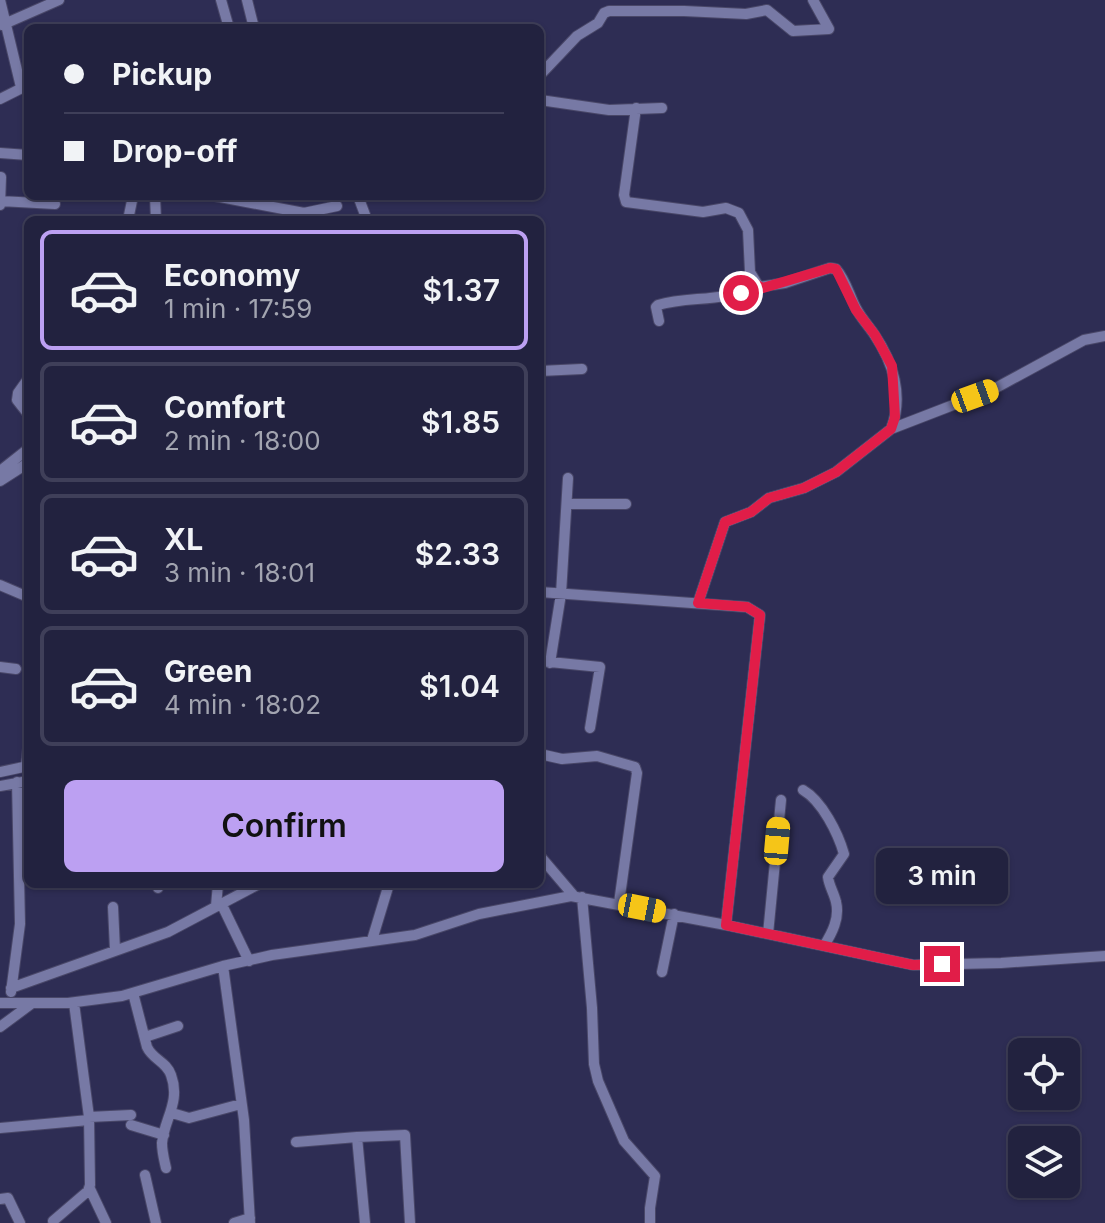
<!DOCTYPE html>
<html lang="en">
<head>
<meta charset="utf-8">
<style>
  body { margin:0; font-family:Inter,sans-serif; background:#2e2f4a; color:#f1f3f6; height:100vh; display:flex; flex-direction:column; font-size:30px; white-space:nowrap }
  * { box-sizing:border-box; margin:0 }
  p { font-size:26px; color:#a2a4b0 }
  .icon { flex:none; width:44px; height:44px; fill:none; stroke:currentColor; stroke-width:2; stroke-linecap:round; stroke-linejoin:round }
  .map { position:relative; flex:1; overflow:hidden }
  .details { position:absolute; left:24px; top:216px; width:520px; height:672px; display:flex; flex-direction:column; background:#22223f; border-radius:12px; box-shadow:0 2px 6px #0004,0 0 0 2px #3f3f59 }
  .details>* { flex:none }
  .top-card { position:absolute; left:24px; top:24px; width:520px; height:176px; border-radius:12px; box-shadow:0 2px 6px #0004,0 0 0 2px #3f3f59; display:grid; align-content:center; height:176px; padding:0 40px; background:#22223f }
  .controls { position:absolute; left:1008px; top:1038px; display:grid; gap:16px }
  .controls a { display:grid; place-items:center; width:72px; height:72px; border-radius:12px; background:#22223f; box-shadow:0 2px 6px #0004,0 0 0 2px #3f3f59; font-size:40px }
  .end { position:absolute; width:36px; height:36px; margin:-18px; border:10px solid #e11d48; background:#fff; box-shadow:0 0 0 4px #fff }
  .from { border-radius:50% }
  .bubble { position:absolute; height:56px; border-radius:12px; background:#22223f; box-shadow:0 2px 6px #0004,0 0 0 2px #3f3f59; font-size:26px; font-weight:600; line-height:56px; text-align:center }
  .car { position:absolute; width:24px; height:48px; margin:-24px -12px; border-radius:10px; box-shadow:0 0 6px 2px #0007; background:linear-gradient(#f5c518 24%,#345 0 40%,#f5c518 0 76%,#345 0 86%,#f5c518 0) }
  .top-card b { display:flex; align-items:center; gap:28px; height:76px; font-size:30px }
  .top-card b+b { border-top:2px solid #3f3f59 }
  .top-card i { width:20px; height:20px; background:#f1f3f6 }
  ul { padding:14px 0 0; list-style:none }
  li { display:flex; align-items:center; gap:24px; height:120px; margin:0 16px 12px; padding:0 24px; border:4px solid #3f3f59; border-radius:12px }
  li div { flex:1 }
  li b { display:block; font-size:30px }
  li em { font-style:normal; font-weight:600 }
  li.on { border-color:#bca0f2 }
  li>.icon { width:72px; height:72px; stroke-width:1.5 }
  .cta { display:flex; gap:16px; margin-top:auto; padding:16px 40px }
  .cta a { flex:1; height:92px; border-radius:12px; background:#bca0f2; color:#111; font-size:32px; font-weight:600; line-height:92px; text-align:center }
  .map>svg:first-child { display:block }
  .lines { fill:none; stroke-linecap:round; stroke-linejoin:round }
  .minor-casing { stroke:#494768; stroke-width:12 }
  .minor { stroke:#7779a5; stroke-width:10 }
  .route { stroke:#e11d48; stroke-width:10 }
</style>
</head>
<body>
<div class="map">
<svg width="1105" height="1223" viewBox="0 0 1105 1223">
  <rect width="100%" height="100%" fill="#2e2d54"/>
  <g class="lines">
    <defs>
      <path id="minor" d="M0 0 21 87
        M221 0 229 28
        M247 0 254 28
        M2 25 59 0
        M540 75 577 36 598 23 604 13 609 11H684L746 14 767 10 793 31 829 29 813 0
        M0 99 28 85
        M540 100 609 110 662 108
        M636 108 624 195 626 202 703 212 726 208 739 213 748 230 750 272 759 287 785 283 830 268 836 269C846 280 849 295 856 308 861 318 868 325 874 334 893 362 904 396 891 429
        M0 153 28 155
        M155 196 156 220
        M215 196 304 213 337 206
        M358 196 367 220
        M0 201 55 204
        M0 205 1 177
        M128 220 133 196
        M659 321 656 307 658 305C692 295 724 304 755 284
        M540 371 582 369
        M28 379 18 393 17 400 28 414
        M0 471 28 449
        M0 481 28 463
        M567 504H626
        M0 585 28 597
        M540 592 747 607 760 615 726 925
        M698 603 725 522 751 512 769 498 804 488 836 472 891 429 992 390 1084 340 1105 336
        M540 661 600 667 590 728
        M550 663 561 594 568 478
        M0 667 16 669
        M540 754 562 759 597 756 635 767 637 773 619 903
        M26 767 28 748
        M0 772 28 766
        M0 786 28 781
        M803 790C822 801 838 833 844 854L828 877C829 886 834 893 836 902 840 918 832 933 824 946
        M540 856 574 896
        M158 888V884
        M582 897 592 1008 594 1064 598 1081 624 1141 655 1176 650 1208V1223
        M221 903 249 961
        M216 906 218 884
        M113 907 115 950
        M768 934 781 800
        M372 940 389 884
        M223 966 244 1120 250 1223
        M662 972 674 914
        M11 988 168 932 259 884
        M11 992 20 924 17 782
        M133 993 147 1047C153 1060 166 1061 171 1075 181 1102 164 1119 162 1143 162 1152 164 1159 166 1168
        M0 1003H68L122 996 223 966 272 955 415 935 479 914 571 896 726 925 913 965 1001 963 1105 956
        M0 1027 31 1004
        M145 1037 178 1026
        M172 1113 189 1118 241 1104
        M89 1117 131 1115
        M131 1125 164 1135
        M0 1128 89 1120
        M357 1137 405 1135 410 1223
        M296 1142 357 1137 365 1223
        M145 1175 156 1223
        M90 1189 106 1223
        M0 1199 8 1198 20 1223
        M53 1221 88 1191 90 1185 89 1117 74 1003
        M234 1223 250 1218"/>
    </defs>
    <use href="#minor" class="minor-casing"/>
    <use href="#minor" class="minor"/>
  </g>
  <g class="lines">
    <path class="route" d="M741 293 755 284 763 288 830 268 836 269 856 310 875 335 892 366 895 417 891 429 836 472 804 488 769 498 751 512 725 522 698 603 747 607 760 615 726 925 913 965 942 964"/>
  </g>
</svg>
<div class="controls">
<a><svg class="icon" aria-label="locate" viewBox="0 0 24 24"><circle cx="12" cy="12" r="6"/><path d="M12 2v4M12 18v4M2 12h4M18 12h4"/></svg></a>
<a><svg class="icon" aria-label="layers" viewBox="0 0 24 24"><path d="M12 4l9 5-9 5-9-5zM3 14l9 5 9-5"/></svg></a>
</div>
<i class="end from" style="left:741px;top:293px"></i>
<i class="end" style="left:942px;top:964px"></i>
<div class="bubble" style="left:876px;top:848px;width:132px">3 min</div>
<i class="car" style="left:975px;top:396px;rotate:70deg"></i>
<i class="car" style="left:777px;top:841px;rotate:5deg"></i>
<i class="car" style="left:642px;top:908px;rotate:101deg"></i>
<div class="top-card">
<b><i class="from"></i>Pickup</b>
<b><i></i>Drop-off</b>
</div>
<section class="details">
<ul>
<li class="on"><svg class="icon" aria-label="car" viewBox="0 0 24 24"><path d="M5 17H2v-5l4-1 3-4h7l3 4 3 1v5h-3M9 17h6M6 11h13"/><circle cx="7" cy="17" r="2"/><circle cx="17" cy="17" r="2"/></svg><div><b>Economy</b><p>1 min · 17:59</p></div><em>$1.37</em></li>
<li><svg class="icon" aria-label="car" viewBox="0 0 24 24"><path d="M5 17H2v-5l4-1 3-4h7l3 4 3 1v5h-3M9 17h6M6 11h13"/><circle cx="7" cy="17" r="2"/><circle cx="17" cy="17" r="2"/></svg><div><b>Comfort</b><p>2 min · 18:00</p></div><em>$1.85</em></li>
<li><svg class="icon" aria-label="car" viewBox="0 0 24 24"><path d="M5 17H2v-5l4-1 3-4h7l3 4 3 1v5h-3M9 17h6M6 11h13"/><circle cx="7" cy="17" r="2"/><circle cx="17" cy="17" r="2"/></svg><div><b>XL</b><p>3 min · 18:01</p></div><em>$2.33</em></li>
<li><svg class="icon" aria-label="car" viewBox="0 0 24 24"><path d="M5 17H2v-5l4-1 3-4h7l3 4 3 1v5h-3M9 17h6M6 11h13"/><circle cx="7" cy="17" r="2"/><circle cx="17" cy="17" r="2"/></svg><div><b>Green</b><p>4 min · 18:02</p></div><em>$1.04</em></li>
</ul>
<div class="cta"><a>Confirm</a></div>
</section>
</div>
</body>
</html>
